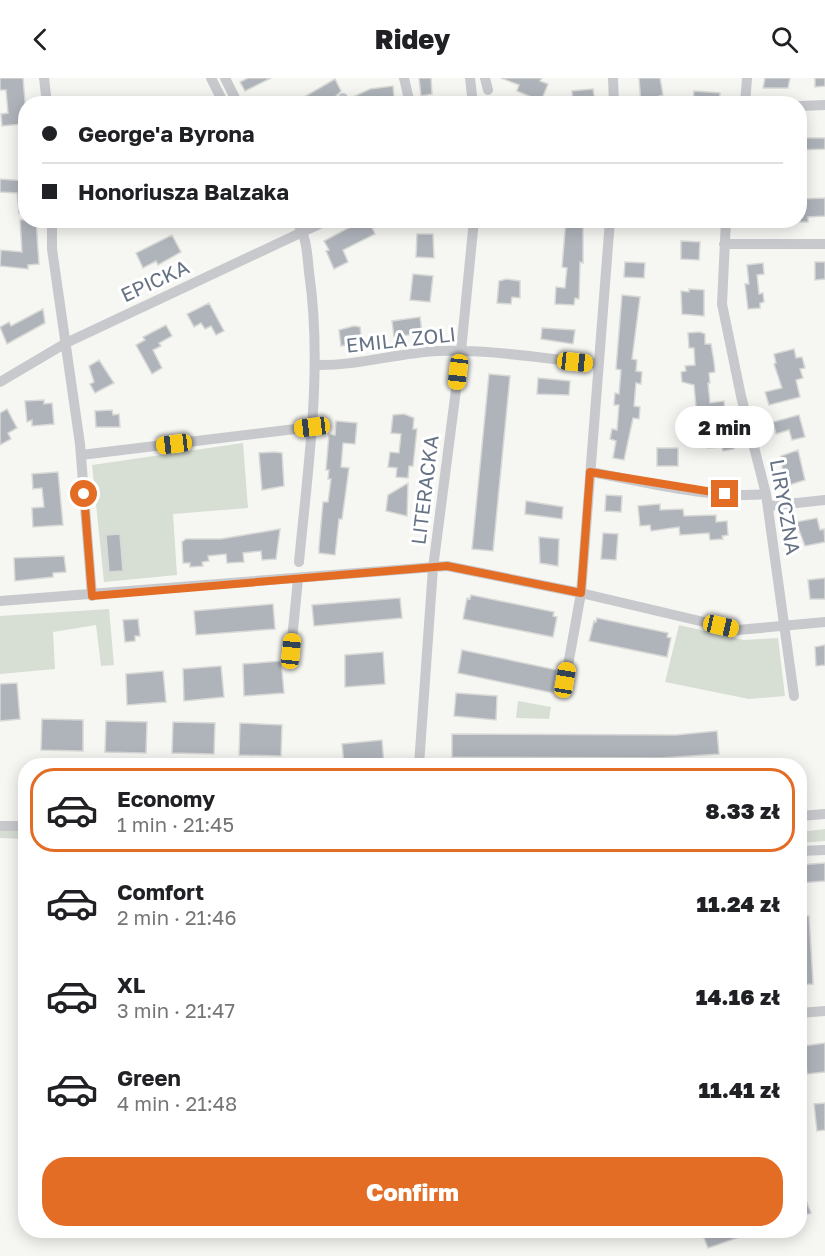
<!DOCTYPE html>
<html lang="en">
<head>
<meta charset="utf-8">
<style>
  body { margin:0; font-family:"Golos Text",sans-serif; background:#f2f2f2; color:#202124; height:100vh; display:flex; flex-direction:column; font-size:22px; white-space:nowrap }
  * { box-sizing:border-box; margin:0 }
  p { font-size:20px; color:#757577 }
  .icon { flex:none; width:33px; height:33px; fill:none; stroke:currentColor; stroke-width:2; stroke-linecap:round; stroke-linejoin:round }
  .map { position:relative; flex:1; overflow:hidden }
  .drawer { position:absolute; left:18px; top:680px; width:789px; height:480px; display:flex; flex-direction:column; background:#fff; border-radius:24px; box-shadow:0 3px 15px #0003 }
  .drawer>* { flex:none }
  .top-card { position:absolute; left:18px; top:18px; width:789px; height:132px; border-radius:24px; box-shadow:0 3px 15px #0003; display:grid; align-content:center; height:132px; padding:0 24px; background:#fff }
  .end { position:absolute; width:27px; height:27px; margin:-14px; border:8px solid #e46d26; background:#fff; box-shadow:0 0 0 3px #fff }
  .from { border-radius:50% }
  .bubble { position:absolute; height:42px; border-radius:21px; background:#fff; box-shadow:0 3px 15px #0003; font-size:20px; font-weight:800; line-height:42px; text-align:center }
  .car { position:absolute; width:18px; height:36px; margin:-18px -9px; border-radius:8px; box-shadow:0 0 4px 2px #0007; background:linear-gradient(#f5c518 24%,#345 0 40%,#f5c518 0 76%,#345 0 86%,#f5c518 0) }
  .top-card b { display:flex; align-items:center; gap:21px; height:57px; font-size:22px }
  .top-card b+b { border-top:2px solid #e0e0e0 }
  .top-card i { width:15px; height:15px; background:#202124 }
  ul { padding:10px 0 0; list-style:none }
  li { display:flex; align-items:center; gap:18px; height:84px; margin:0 12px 9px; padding:0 12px; border:3px solid transparent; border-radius:24px }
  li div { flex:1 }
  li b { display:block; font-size:22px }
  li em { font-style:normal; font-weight:800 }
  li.current { border-color:#e46d26 }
  li>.icon { width:54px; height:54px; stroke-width:1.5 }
  .button { display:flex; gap:12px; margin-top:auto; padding:12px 24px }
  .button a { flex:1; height:69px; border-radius:24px; background:#e46d26; color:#fff; font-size:24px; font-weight:800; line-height:69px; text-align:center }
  header { display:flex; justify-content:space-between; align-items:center; height:78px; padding:0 24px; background:#fff; font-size:27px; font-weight:800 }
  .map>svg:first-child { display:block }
  .green { fill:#d7ded4 }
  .building { fill:#afb4bb; stroke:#d8d8d6; stroke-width:1.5 }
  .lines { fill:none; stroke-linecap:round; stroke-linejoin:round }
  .minor { stroke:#c7c9cd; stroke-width:10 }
  .route { stroke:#e46d26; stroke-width:8 }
  .labels { text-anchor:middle; stroke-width:6; stroke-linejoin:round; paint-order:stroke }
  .street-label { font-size:20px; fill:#657284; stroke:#fff }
</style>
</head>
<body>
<header><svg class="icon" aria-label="back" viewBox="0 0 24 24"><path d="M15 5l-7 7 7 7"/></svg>Ridey<svg class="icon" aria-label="search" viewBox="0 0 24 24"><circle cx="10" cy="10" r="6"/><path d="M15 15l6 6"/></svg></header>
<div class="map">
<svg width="825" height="1178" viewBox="0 0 825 1178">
  <rect width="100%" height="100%" fill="#f6f7f3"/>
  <path class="green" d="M243 365 248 430 173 436 177 497 104 504 92 387Z
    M109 531 114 587 101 588 96 547 53 554 55 591 0 596V538Z
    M679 547 744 562 778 560 785 618 749 621 665 604Z
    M518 623 551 629 549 641 516 640Z
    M0 751H25V761L0 760Z
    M825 751V763L800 765V754Z"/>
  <path class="building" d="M0 0H23L26 35H21L22 46 2 48 1 36 8 35 6 12H0Z
    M248 0H271L245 13 240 4Z
    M419 0H431L432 16 421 18Z
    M501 0H542L540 3 548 6 541 23 517 13 519 7Z
    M639 0H660L663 17 659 18 660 26H641Z
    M765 0H790L788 10H763Z
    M815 0H825V8L815 9Z
    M335 1 341 13 336 18 337 26H292Z
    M393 8 394 19 352 26 351 20 370 11Z
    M593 11 595 24 573 26 572 13Z
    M694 13 720 15 719 26H693Z
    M800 60H825V71L800 72Z
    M0 101 26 103V135H19L17 115 0 114Z
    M825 120V138L808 139V144H800V121Z
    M20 142H36L39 186 28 187V191L0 188 1 172 22 174Z
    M363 142H368L375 156 343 172 348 184 334 191 326 173 329 172 324 163Z
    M566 142H583V185L580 184 579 221 575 220 574 227 555 226 556 209 565 210 567 190 562 189Z
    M417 156H433L434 180 416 179Z
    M172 157 181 174 158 187 156 183 143 190 136 175Z
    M681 163 700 164 699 182 681 181Z
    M625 184 645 185 644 200 624 199Z
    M815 184H825V201L815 202Z
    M763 185 764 196 757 197 759 216 763 215 764 224 760 225V230L748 231 745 206H749L747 187Z
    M413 196 433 198 430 224 410 222Z
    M507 201 520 203V220L512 219 511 226 497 225 499 203Z
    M689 211 704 212V238L682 236 681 213 689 214Z
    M622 217 640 219 632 281 637 282 636 293 642 294 641 306 636 305 634 328 640 329 639 341 633 340 624 382 613 380 616 363 610 361 612 351 617 352 619 327H614L615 315 619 316 621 292 616 291Z
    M209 225 224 253 216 257 211 248 205 251 201 245 194 249 187 236Z
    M43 231 45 245 7 266 0 249 9 244 11 248Z
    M420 239 422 255 394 259 392 243Z
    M166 247 172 258 159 265 161 268 153 272 162 290 152 296 136 267 145 262 143 259Z
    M354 248 360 249 362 264 341 268 339 252Z
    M542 250 575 252 573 266 541 261Z
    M700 254 705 256V266H711L714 284 715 294 709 295 710 305H708L710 325 724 323 725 335 697 340 694 307 682 304 681 294 686 293 685 288 695 287 694 270H689L688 255Z
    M794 271 796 280 802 279 805 290 800 291 803 300 796 302 800 319 769 327 765 314 782 310 774 286 776 285 774 276Z
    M99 282 114 305 95 315 90 306 94 304 89 288Z
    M489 296 510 298 493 473 472 471Z
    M538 300 570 303 569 317 537 316Z
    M44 322V326L52 325 54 346 32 348V342L27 344 25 323Z
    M7 331 17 350 8 355 11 361 0 367V335Z
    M112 332 113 337 119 336 120 349H96L95 333Z
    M404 336 414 340 413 351H417L413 388H409L408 400 396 399 397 390 388 389 390 374 399 375 401 356 391 355 393 337Z
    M799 337 805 359 792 362 789 352 776 356 773 344Z
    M336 343 357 345 355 366 343 365 341 389 349 390 342 441H339L335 477 319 475V469L323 424H328L331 401H328L329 392H326L329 356 335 357Z
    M727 352 728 361H732L734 371 723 373 722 369 708 370 707 359 714 358 713 354Z
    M657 370H678V388H657Z
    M798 372 805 402 789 407 786 395 783 396 781 378Z
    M274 374 282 375 284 408 262 412 259 375Z
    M58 394 63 447 33 449 32 430 44 429 42 410 33 411 32 396Z
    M408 405 407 438 386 433 388 417Z
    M606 417 622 418 621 434 605 433Z
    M526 423 563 429 562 441 525 436Z
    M660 426V432L683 431 684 438 716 437V444L727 443 728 457 722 458 723 461 710 462 709 455 680 457 679 449 651 453 650 447 640 448 638 428Z
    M817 440 820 452 824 451 825 464 805 468 796 444Z
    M280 451 276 481 262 482 261 473 243 475 244 484 227 485 226 476 208 478 209 483 202 484 203 488 190 489V485H183L182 464 186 461H221Z
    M603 455 618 456 616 482 601 481Z
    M120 456 123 493 109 494 106 457Z
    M539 459 559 461 558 488 540 485Z
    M64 478 66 494 53 495V499L15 503 14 480Z
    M825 500V521H810L808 502Z
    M471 517 554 534 553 538 557 539 553 559 463 541 467 520 470 521Z
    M400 520 402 540 314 548 312 527Z
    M273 526 275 551 196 557 194 533Z
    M597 540 668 555 667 559 671 560 667 579 589 563 594 543 596 544Z
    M138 541 140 558H135V563L125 564 123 542Z
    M825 567V587L816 588 815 569Z
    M462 572 557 592 553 615 458 595Z
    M383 574 385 606 345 609V577Z
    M281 583 284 615 244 618 243 586Z
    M221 588 224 619 184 623 183 591Z
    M163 593 166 624 127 627 126 596Z
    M17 605 20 641 0 643V606Z
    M456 615 497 618 496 642 454 638Z
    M42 641 83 642V673L41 672Z
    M106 643 147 644 146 675 105 674Z
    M173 644 215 645 214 676 172 675Z
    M240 645 282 647 281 678 239 677Z
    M717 653 719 676 660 680 452 679V656L676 657Z
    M382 662 384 687H344L342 666Z
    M825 785V803L800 805V787Z
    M800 838H809L813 906 800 907Z
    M825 965V994L807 996 804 968Z
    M825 1025V1052L817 1053 814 1026Z
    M800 1107 811 1135 800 1139Z
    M701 1152H756L757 1153 708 1170Z"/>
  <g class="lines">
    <path class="minor" d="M44 0 47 26
      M211 0 224 26
      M225 0 236 22 241 26
      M404 0 410 26
      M470 0 473 26
      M485 0 488 12
      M613 0 614 26
      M343 20 345 26
      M745 26 747 0
      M800 28 825 27
      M52 142V171L80 366 92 518
      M295 142C307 157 307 175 309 194 323 291 308 388 299 484
      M726 142 722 226 741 318 766 416 794 618
      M724 166H825
      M316 287C357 288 397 275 438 273 491 271 545 281 598 286
      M0 304 66 265 328 142
      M81 377 312 349
      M590 394C648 404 708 421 766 416
      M769 428 825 422
      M0 523 447 488 581 515 738 552 825 544
      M291 572 298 501
      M563 615 581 515 610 142
      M419 687 433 490 461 273 474 142
      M800 738 825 736
      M0 748H26
      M800 773 825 772
      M800 935 825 933"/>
  </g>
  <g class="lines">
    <path class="route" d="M84 416 92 518 447 488 581 515 590 394 725 416"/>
  </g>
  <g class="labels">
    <g class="street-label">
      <text transform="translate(155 203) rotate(-25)" y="7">EPICKA</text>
      <text transform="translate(401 262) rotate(-6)" y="7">EMILA ZOLI</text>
      <text transform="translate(425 412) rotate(-83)" y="7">LITERACKA</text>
      <text transform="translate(785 429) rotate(80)" y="7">LIRYCZNA</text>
    </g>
  </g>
</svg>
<i class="end from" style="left:84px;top:416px"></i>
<i class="end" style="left:725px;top:416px"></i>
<div class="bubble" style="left:675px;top:328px;width:99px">2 min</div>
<i class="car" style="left:575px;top:284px;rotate:96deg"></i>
<i class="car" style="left:458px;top:294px;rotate:187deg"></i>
<i class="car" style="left:312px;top:349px;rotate:263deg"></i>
<i class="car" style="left:174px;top:366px;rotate:263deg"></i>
<i class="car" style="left:721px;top:548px;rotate:103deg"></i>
<i class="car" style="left:291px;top:573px;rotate:6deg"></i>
<i class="car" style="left:565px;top:602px;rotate:10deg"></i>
<div class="top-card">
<b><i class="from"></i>George'a Byrona</b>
<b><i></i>Honoriusza Balzaka</b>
</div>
<section class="drawer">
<ul>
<li class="current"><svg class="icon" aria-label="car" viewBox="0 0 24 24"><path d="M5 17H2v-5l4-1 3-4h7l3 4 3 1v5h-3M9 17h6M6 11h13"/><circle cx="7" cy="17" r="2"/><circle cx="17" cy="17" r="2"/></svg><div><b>Economy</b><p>1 min · 21:45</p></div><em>8.33 zł</em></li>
<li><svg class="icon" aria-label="car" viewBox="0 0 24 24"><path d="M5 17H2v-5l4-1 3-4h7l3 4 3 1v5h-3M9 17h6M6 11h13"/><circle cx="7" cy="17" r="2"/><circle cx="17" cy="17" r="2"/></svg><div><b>Comfort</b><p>2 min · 21:46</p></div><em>11.24 zł</em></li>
<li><svg class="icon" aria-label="car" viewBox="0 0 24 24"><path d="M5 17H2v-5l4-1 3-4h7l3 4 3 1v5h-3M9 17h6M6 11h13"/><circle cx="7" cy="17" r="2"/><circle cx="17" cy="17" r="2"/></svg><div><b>XL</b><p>3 min · 21:47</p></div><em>14.16 zł</em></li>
<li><svg class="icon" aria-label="car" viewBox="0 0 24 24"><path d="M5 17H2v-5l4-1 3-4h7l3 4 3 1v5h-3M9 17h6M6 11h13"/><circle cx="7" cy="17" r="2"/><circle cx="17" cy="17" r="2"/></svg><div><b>Green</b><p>4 min · 21:48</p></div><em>11.41 zł</em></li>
</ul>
<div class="button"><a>Confirm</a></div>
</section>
</div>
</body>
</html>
